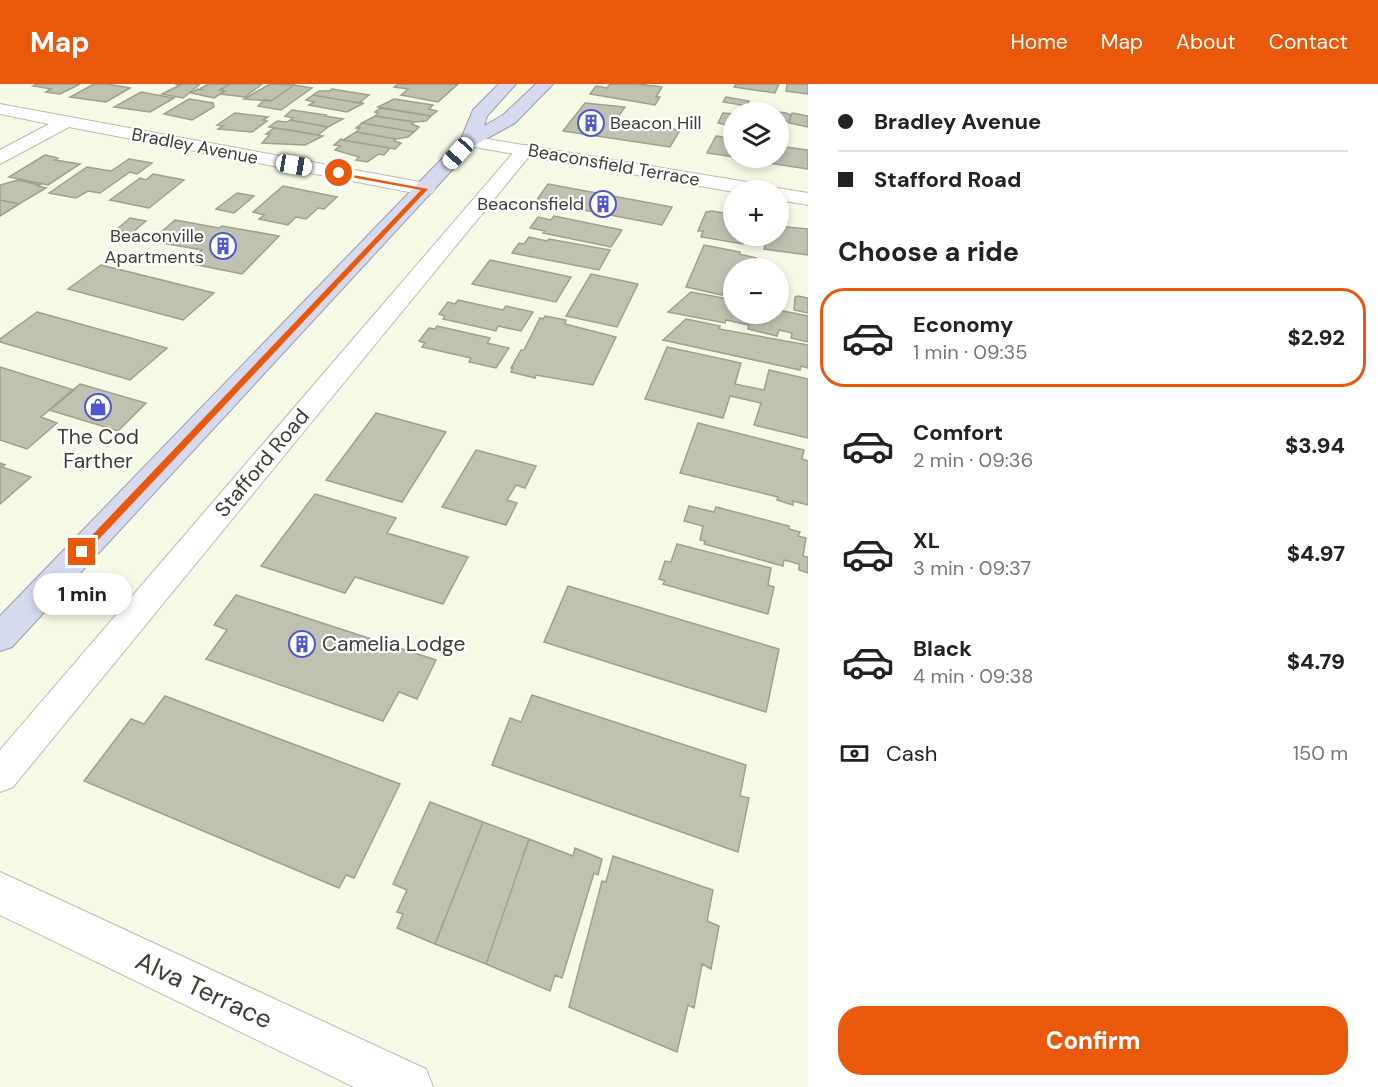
<!DOCTYPE html>
<html lang="en">
<head>
<meta charset="utf-8">
<style>
  body { margin:0; font-family:"DM Sans",sans-serif; background:#f6f6f6; color:#222; height:100vh; display:flex; flex-direction:column; font-size:22px; white-space:nowrap }
  * { box-sizing:border-box; margin:0 }
  p { font-size:20px; color:#767676 }
  .icon { flex:none; width:33px; height:33px; fill:none; stroke:currentColor; stroke-width:2; stroke-linecap:round; stroke-linejoin:round }
  .map { position:relative; flex:1; overflow:hidden }
  .panel { display:flex; flex-direction:column; background:#fff; width:570px }
  .panel>* { flex:none }
  .guide { display:grid; align-content:center; height:132px; padding:0 30px; background:#fff }
  .tools { position:absolute; left:723px; top:18px; display:grid; gap:12px }
  .tools a { display:grid; place-items:center; width:66px; height:66px; border-radius:50%; background:#fff; box-shadow:0 3px 9px #0003; font-size:30px }
  .end { position:absolute; width:27px; height:27px; margin:-14px; border:8px solid #ea580c; background:#fff; box-shadow:0 0 0 3px #fff }
  .from { border-radius:50% }
  .bubble { position:absolute; height:42px; border-radius:21px; background:#fff; box-shadow:0 3px 9px #0003; font-size:20px; font-weight:800; line-height:42px; text-align:center }
  .car { position:absolute; width:18px; height:36px; margin:-18px -9px; border-radius:8px; box-shadow:0 0 4px 2px #0007; background:linear-gradient(#fff 24%,#345 0 40%,#fff 0 76%,#345 0 86%,#fff 0) }
  .guide b { display:flex; align-items:center; gap:21px; height:57px; font-size:22px }
  .guide b+b { border-top:2px solid #e0e0e0 }
  .guide i { width:15px; height:15px; background:#222 }
  ul { padding:0; list-style:none }
  li { display:flex; align-items:center; gap:18px; height:99px; margin:0 12px 9px; padding:0 18px; border:3px solid transparent; border-radius:24px }
  li div { flex:1 }
  li b { display:block; font-size:22px }
  li em { font-style:normal; font-weight:800 }
  li.selected { border-color:#ea580c }
  li>.icon { width:54px; height:54px; stroke-width:1.5 }
  h2 { padding:0 30px; font-size:27px; line-height:72px }
  .pay { display:flex; align-items:center; gap:15px; height:66px; padding:0 30px; font-size:22px }
  .pay p { margin-inline-start:auto }
  .cta { display:flex; gap:12px; margin-top:auto; padding:12px 30px }
  .cta a { flex:1; height:69px; border-radius:24px; background:#ea580c; color:#fff; font-size:24px; font-weight:800; line-height:69px; text-align:center }
  header { display:flex; align-items:center; gap:36px; box-sizing:border-box; height:84px; padding:0 30px; background:#ea580c; color:#fff }
  header strong { font-size:28px }
  nav { display:flex; gap:33px; margin-inline-start:auto; font-size:21px }
  main { display:flex; flex:1; min-height:0 }
  .map>svg:first-child { display:block }
  .building { fill:#c0c1b0; stroke:#9fa08f; stroke-width:1.5 }
  .lines { fill:none; stroke-linecap:round; stroke-linejoin:round }
  .service-casing { stroke:#bcbdac; stroke-width:2 }
  .minor-casing { stroke:#bcbdac; stroke-width:2 }
  .trunk-casing { stroke:#9a9dab; stroke-width:2 }
  .service { fill:#fff; fill-rule:evenodd }
  .minor { fill:#fff; fill-rule:evenodd }
  .trunk { fill:#d6daee; fill-rule:evenodd }
  .route { fill:#ea580c }
  .labels { text-anchor:middle; stroke-width:4.5; stroke-linejoin:round; paint-order:stroke }
  .far-poi-label { font-size:18px; fill:#3d3d36; stroke:#fff; text-anchor:end }
  .far-street-label { font-size:18px; fill:#3d3d36; stroke:#fff }
  .poi-label { font-size:21px; fill:#3d3d36; stroke:#fff }
  .street-label { font-size:21px; fill:#3d3d36; stroke:#fff }
  .near-street-label { font-size:26px; fill:#3d3d36; stroke:#fff }
</style>
</head>
<body>
<header>
<strong>Map</strong>
<nav><a>Home</a><a>Map</a><a>About</a><a>Contact</a></nav>
</header>
<main>
<div class="map">
<svg width="808" height="1003" viewBox="0 0 808 1003">
  <rect width="100%" height="100%" fill="#f7f9e7"/>
  <path class="building" d="M37 0H80L60 10 46 8 51 5 33 2Z
    M94 0H108L130 4 106 18 70 13Z
    M175 0H200L183 14 162 10 180 1Z
    M209 0H230L220 6 225 7 214 14 191 9 198 5 202 6 201 4Z
    M230 0H262L245 13 220 10 225 7 220 6Z
    M270 0 294 1 271 17 244 15Z
    M398 0H458L438 18 401 11 408 5 394 3Z
    M610 0H638L662 3 656 13H660L655 21 590 10 596 2 607 4Z
    M736 0H779L775 9 734 3Z
    M787 0H808V10L786 7Z
    M294 1 312 4 281 26 258 22 265 15 271 17Z
    M332 5 369 11 359 19 313 11 319 7H329Z
    M141 8 174 14 150 28 114 23Z
    M313 11 359 19H364L347 28 309 21 314 18 306 16Z
    M726 13 749 17 747 22 723 18Z
    M189 15 213 19 214 23 192 36 164 30Z
    M394 15 433 21 429 25 437 27 431 32 378 23Z
    M585 19 625 23 612 41 617 42 620 38 680 46 670 63 563 47Z
    M741 23 786 29 791 31 789 38 782 37 781 40H783L778 50V28H738Z
    M380 24 431 32 426 37 414 38 375 32 378 29 375 28Z
    M292 26 326 31 325 32 343 35 328 43 290 36 293 34 285 32Z
    M235 29 268 33 263 36 267 37 252 48 218 45 223 42 217 41Z
    M723 29 734 30V43L718 39Z
    M792 29 808 32V43L789 39Z
    M375 32 414 38 412 40 419 43 414 48 362 39Z
    M290 36 328 43 318 51 269 43 277 37 287 38Z
    M362 39 414 48 408 53 396 55 356 48 360 44H356Z
    M274 44 296 47 323 52 305 61 262 59 270 50H266Z
    M356 48 396 55 394 57 401 59 395 65 343 56Z
    M716 52 734 55V73L707 69Z
    M341 55 343 56 390 64 384 71 379 70 367 78 356 76 359 73 335 66 340 62 334 61Z
    M778 62 808 66V85L735 74H778Z
    M45 71 58 74 55 76 80 80 48 101 9 93Z
    M129 75 152 79 137 90 130 88 100 109 88 107 76 114 49 109 87 83 111 87Z
    M153 90 184 96 149 124 110 116 140 94 146 96Z
    M18 96 40 101 38 102 46 104 19 120 0 116V101Z
    M548 100 672 123 662 141 536 117Z
    M283 102 337 113 324 125 318 124 306 135 296 133 288 141 259 135 264 131 253 128Z
    M237 109 254 112 234 129 216 125Z
    M0 116 19 120 0 132Z
    M712 127 734 131V152H778V142L808 145V171L764 165 766 158 745 154 743 160 701 153 703 147H698L706 128Z
    M554 132 622 146 611 163 543 149 545 147 530 144 538 133 551 136Z
    M130 134 146 137 132 149 116 146Z
    M175 136 219 144 222 142 279 152 242 190 188 179 202 166 151 157Z
    M529 153 547 157 549 155 610 166 599 186 512 169 519 159 524 160Z
    M704 161 740 168 739 170 757 174 756 176 761 177 759 181 749 182 747 184H734V210L723 208 722 211 686 203Z
    M490 176 571 193 556 218 472 200Z
    M101 181 214 209 183 236 68 205Z
    M591 190 638 200 617 243 566 232Z
    M691 208 734 216V230H778V226L808 232V258L791 254 792 249 779 246 777 252 748 245 749 241 726 236 725 239 668 228Z
    M798 212 808 214V229L794 226 795 213Z
    M458 216 503 226 506 222 533 228 521 247 498 242 496 247 443 235 445 232 439 230 448 218 455 220Z
    M37 228 167 264 130 296 0 258V255Z
    M545 232 566 236 565 240 616 253 593 301 536 291 535 294 511 288 513 284H511L521 266H524L540 234 543 235Z
    M686 235 720 242 719 245 808 261V284L801 282 800 286 663 256Z
    M437 242 490 254 487 259 509 264 496 284 469 278 471 274 422 263 425 259 419 257 429 244 435 245Z
    M667 263 741 279 735 300 764 306 769 286 808 295V354L754 341 761 319 730 312 723 334 645 315Z
    M0 283 74 306 41 333 57 339 27 365 0 356Z
    M80 300 146 319 118 347 49 326Z
    M376 329 446 348 402 418 326 396Z
    M698 339 804 366 802 375 808 377V421L793 417V421L777 416 778 413 680 389Z
    M476 366 536 382 525 404 516 401 507 416 517 419 506 441 442 423Z
    M0 379 5 381 2 383 31 393 0 420Z
    M315 410 396 434 387 449 468 473 443 520 355 493 345 509 261 482Z
    M689 422 714 428 716 423 789 442V445L800 448 798 452 806 454 803 472 808 473V489L799 486V480L784 476 783 482 704 460 705 457 700 456 703 442 684 437Z
    M677 460 771 484 768 501 774 503 768 530 663 500 665 497 659 495 665 477 671 478Z
    M568 502 779 565 766 628 544 558Z
    M236 511 436 576 417 615 399 608 383 637 206 575 227 546 214 541Z
    M532 611 746 681 740 712 749 714 738 768 492 681 510 634 521 638Z
    M165 612 400 700 354 794 346 791 339 804 84 697 131 635 144 640Z
    M430 718 483 738 435 860 397 844 403 830 397 828 407 806 393 800Z
    M483 738 529 755 486 880 435 860Z
    M529 755 573 772 575 764 602 775 598 791 594 789 562 894 555 891 550 907 486 880Z
    M613 772 713 806 707 837 719 842 711 885 702 880 694 924 688 921 677 968 569 923 602 797 606 798Z"/>
  <g class="lines">
    <defs>
      <path id="service" d="M525 61 531 62 533 66 531 70 13 703 0 708V666L519 62Z"/>
      <path id="minor" d="M0 20 425 99 432 101 435 105 432 109 425 111 69 43 0 80V66L49 40 0 30Z
        M469 52 759 100 766 102 769 106 734 108 463 61 460 57 463 53Z
        M778 104 808 109V121L778 116V106H770Z
        M0 788 426 985 433 1003H354L0 831Z"/>
      <path id="trunk" d="M499 0H516L487 32 484 42 503 31 536 0H553L515 39 475 61 12 563 0 567V532L461 55 473 26Z"/>
    </defs>
    <use href="#service" class="service-casing"/>
    <use href="#minor" class="minor-casing"/>
    <use href="#trunk" class="trunk-casing"/>
    <use href="#service" class="service"/>
    <use href="#minor" class="minor"/>
    <use href="#trunk" class="trunk"/>
  </g>
  <path class="route" d="M337 88 428 105 85 470H78V466L421 106 339 91Z"/>
  <defs>
    <symbol id="building-ring" viewBox="-11 -11 22 22"><circle r="9.5" fill="#fff" stroke="#5157cd" stroke-width="1.5"/><path d="M-4-6H4V6H1V3H-1V6H-4ZM-2.5-4.3h1.7v1.8h-1.7ZM.8-4.3h1.7v1.8H.8ZM-2.5-1h1.7V.8h-1.7ZM.8-1h1.7V.8H.8Z" fill="#5157cd"/></symbol>
    <symbol id="shop-ring" viewBox="-11 -11 22 22"><circle r="9.5" fill="#fff" stroke="#5157cd" stroke-width="1.5"/><path d="M-5-2.5h2.3a2.7 3.5 0 0 1 5.4 0H5L5.5 6h-11ZM-1.5-2.5h3a1.5 2.3 0 0 0-3 0Z" fill="#5157cd"/></symbol>
  </defs>
  <g fill-rule="evenodd">
    <use href="#building-ring" x="576" y="24" width="30" height="30"/>
    <use href="#building-ring" x="588" y="105" width="30" height="30"/>
    <use href="#building-ring" x="208" y="147" width="30" height="30"/>
    <use href="#shop-ring" x="83" y="308" width="30" height="30"/>
    <use href="#building-ring" x="287" y="545" width="30" height="30"/>
  </g>
  <g class="labels">
    <g class="far-poi-label">
      <text x="610" y="45" text-anchor="start">Beacon Hill</text>
      <text x="584" y="126">Beaconsfield</text>
      <text x="204" y="158">Beaconville<tspan x="204" dy="21">Apartments</tspan></text>
    </g>
    <g class="far-street-label">
      <text transform="translate(195 62) rotate(11)" y="6">Bradley Avenue</text>
      <text transform="translate(614 81) rotate(10)" y="6">Beaconsfield Terrace</text>
    </g>
    <g class="poi-label">
      <text x="98" y="360">The Cod<tspan x="98" dy="24">Farther</tspan></text>
      <text x="322" y="567" text-anchor="start">Camelia Lodge</text>
    </g>
    <g class="street-label">
      <text transform="translate(262 379) rotate(-50)" y="7">Stafford Road</text>
    </g>
    <g class="near-street-label">
      <text transform="translate(204 906) rotate(25)" y="9">Alva Terrace</text>
    </g>
  </g>
</svg>
<div class="tools">
<a><svg class="icon" aria-label="layers" viewBox="0 0 24 24"><path d="M12 4l9 5-9 5-9-5zM3 14l9 5 9-5"/></svg></a>
<a>+</a>
<a>−</a>
</div>
<i class="end from" style="left:339px;top:89px"></i>
<i class="end" style="left:82px;top:468px"></i>
<div class="bubble" style="left:33px;top:489px;width:99px">1 min</div>
<i class="car" style="left:458px;top:69px;rotate:222deg"></i>
<i class="car" style="left:294px;top:81px;rotate:100deg"></i>
</div>
<section class="panel">
<div class="guide">
<b><i class="from"></i>Bradley Avenue</b>
<b><i></i>Stafford Road</b>
</div>
<h2>Choose a ride</h2>
<ul>
<li class="selected"><svg class="icon" aria-label="car" viewBox="0 0 24 24"><path d="M5 17H2v-5l4-1 3-4h7l3 4 3 1v5h-3M9 17h6M6 11h13"/><circle cx="7" cy="17" r="2"/><circle cx="17" cy="17" r="2"/></svg><div><b>Economy</b><p>1 min · 09:35</p></div><em>$2.92</em></li>
<li><svg class="icon" aria-label="car" viewBox="0 0 24 24"><path d="M5 17H2v-5l4-1 3-4h7l3 4 3 1v5h-3M9 17h6M6 11h13"/><circle cx="7" cy="17" r="2"/><circle cx="17" cy="17" r="2"/></svg><div><b>Comfort</b><p>2 min · 09:36</p></div><em>$3.94</em></li>
<li><svg class="icon" aria-label="car" viewBox="0 0 24 24"><path d="M5 17H2v-5l4-1 3-4h7l3 4 3 1v5h-3M9 17h6M6 11h13"/><circle cx="7" cy="17" r="2"/><circle cx="17" cy="17" r="2"/></svg><div><b>XL</b><p>3 min · 09:37</p></div><em>$4.97</em></li>
<li><svg class="icon" aria-label="car" viewBox="0 0 24 24"><path d="M5 17H2v-5l4-1 3-4h7l3 4 3 1v5h-3M9 17h6M6 11h13"/><circle cx="7" cy="17" r="2"/><circle cx="17" cy="17" r="2"/></svg><div><b>Black</b><p>4 min · 09:38</p></div><em>$4.79</em></li>
</ul>
<div class="pay"><svg class="icon" aria-label="cash" viewBox="0 0 24 24"><path d="M3 7h18v10H3z"/><circle cx="12" cy="12" r="2"/></svg>Cash<p>150 m</p></div>
<div class="cta"><a>Confirm</a></div>
</section>
</main>
</body>
</html>
